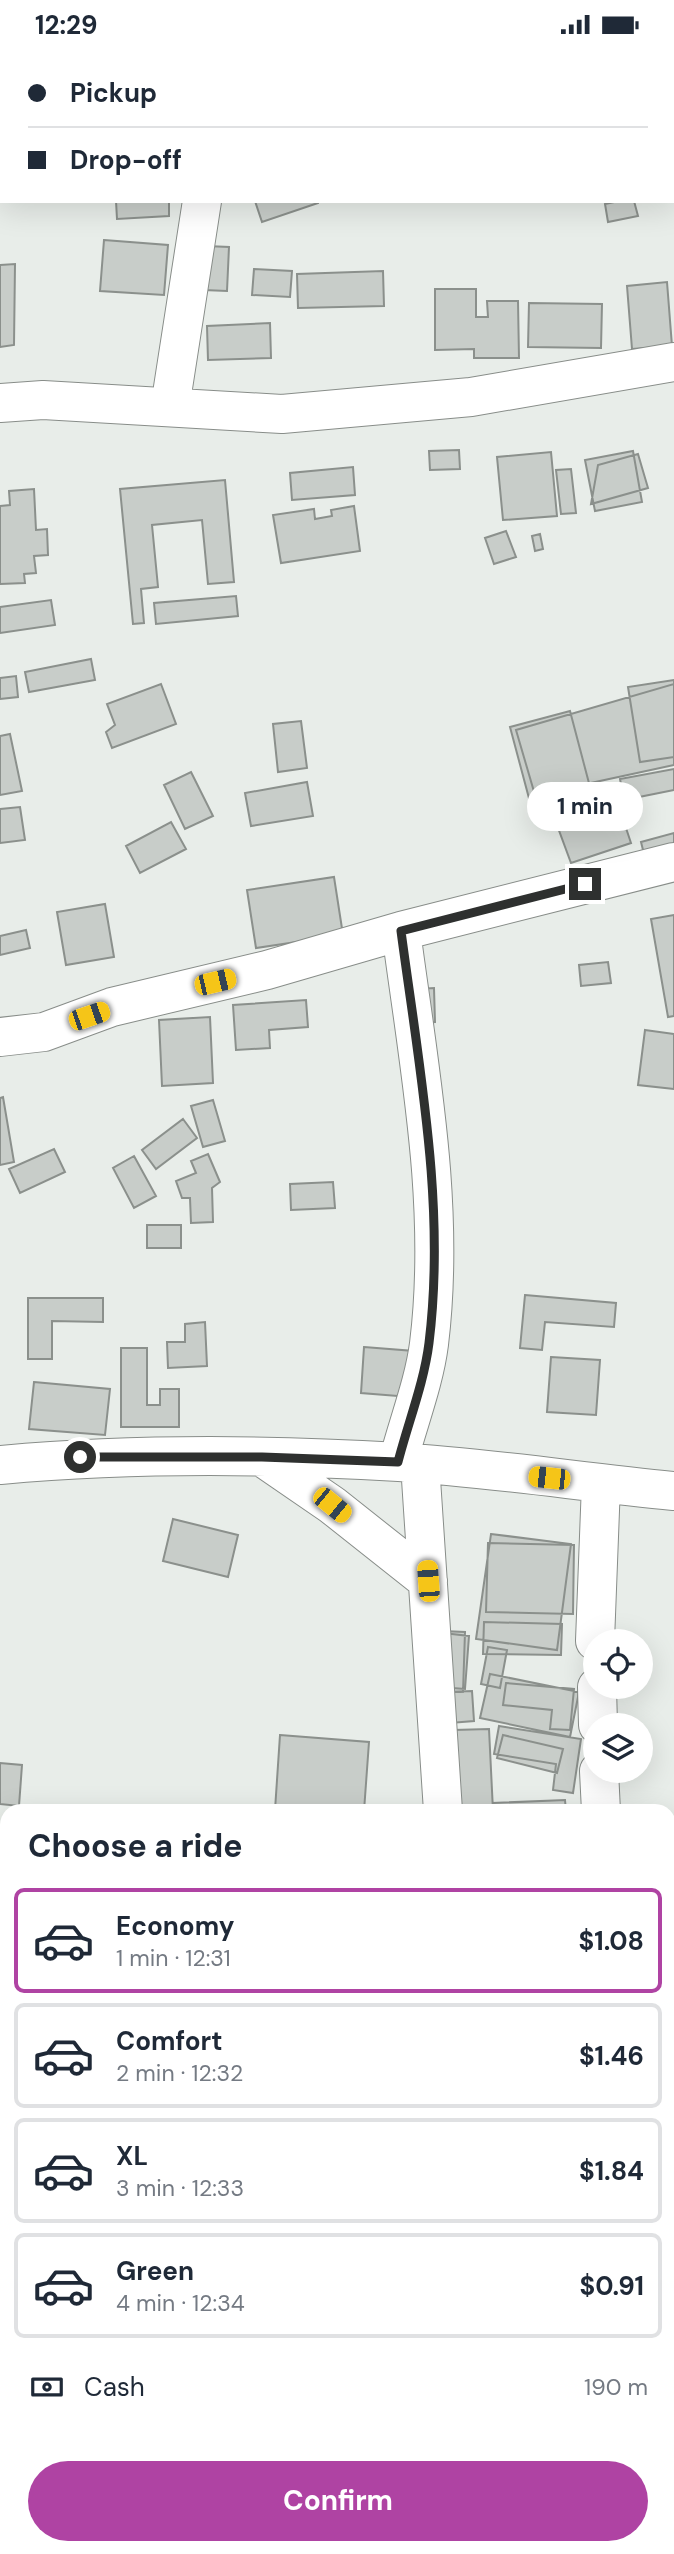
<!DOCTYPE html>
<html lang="en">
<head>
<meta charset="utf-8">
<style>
  body { margin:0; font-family:"DM Sans",sans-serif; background:#f2f2f3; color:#1f2937; height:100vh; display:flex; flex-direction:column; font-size:26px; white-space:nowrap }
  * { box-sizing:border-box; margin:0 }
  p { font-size:23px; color:#747a83 }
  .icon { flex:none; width:38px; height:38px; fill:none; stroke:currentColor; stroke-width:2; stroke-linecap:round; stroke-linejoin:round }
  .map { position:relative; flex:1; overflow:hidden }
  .drawer { position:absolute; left:0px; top:1755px; width:676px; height:751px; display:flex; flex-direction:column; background:#fff; border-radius:21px 21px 0 0; box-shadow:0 7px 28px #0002 }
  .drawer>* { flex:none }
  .banner { position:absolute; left:0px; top:0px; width:676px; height:154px; box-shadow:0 7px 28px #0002; display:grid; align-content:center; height:154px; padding:0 28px; background:#fff }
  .fabs { position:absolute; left:583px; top:1580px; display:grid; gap:14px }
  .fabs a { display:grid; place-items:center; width:70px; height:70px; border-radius:50%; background:#fff; box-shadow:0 7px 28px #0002; font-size:35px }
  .end { position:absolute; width:32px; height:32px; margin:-16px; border:9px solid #2e302f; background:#fff; box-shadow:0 0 0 4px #fff }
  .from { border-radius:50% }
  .bubble { position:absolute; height:49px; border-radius:24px; background:#fff; box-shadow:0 7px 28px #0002; font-size:23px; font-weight:700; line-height:49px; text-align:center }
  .car { position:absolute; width:21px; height:42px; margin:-21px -10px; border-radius:9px; box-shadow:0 0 5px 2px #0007; background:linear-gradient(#f5c518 24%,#345 0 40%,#f5c518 0 76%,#345 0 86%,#f5c518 0) }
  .banner b { display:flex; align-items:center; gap:24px; height:66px; font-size:26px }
  .banner b+b { border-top:2px solid #e0e1e3 }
  .banner i { width:18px; height:18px; background:#1f2937 }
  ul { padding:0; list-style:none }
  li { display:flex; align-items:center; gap:21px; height:105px; margin:0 14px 10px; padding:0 14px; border:4px solid #e0e1e3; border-radius:10px }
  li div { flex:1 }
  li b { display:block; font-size:26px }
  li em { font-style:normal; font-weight:700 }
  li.on { border-color:#af43a3 }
  li>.icon { width:63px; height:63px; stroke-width:1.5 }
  h2 { padding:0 28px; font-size:32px; line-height:84px }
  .pay { display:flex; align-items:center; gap:18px; height:77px; padding:0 28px; font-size:26px }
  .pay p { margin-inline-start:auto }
  .primary-button { display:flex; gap:14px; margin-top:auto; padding:14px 28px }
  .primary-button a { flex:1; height:80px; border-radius:42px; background:#af43a3; color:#fff; font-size:28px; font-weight:700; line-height:80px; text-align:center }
  .status { display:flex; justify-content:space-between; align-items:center; height:49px; padding:0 35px; background:#fff; direction:ltr }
  .status svg { height:19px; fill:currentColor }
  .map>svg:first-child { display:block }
  .building { fill:#c8cdc9; stroke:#8b908c; stroke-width:2 }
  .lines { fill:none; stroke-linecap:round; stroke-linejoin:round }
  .minor-casing { stroke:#888d89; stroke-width:40 }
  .highway-casing { stroke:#888d89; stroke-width:40 }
  .minor { stroke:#fff; stroke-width:38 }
  .highway { stroke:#fff; stroke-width:38 }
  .route { stroke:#2e302f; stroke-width:9 }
</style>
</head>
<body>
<div class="status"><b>12:29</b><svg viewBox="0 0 49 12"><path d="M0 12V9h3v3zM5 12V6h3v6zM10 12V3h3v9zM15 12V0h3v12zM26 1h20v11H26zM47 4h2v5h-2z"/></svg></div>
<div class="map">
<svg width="674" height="2505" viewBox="0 0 674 2505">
  <rect width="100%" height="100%" fill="#e8ede9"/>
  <path class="building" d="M116 152H169V167L117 170Z
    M255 152H318V154L262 173Z
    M619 152H634L638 167 608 173 605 155Z
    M104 191 168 196 164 246 100 242Z
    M206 197 229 198 227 242 204 241Z
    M15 215 14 296 0 298V216Z
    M254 220 292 222 290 248 252 246Z
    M383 222 384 257 298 259 297 225Z
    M667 233 672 297 632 300 627 237Z
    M435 240H476V268H488L487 252H518L519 309H474V300L435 301Z
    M529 254 602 255 601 299 528 298Z
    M270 274 271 309 208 311 207 277Z
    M459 401 460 420 430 421 429 402Z
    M633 402 642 453 595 462 585 411Z
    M551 403 557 467 503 471 497 408Z
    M638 405 648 439 591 455 598 416Z
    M353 418 355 446 292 451 290 424Z
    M571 420 576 464 561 465 556 421Z
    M225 431 234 533 208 535 202 471 152 476 158 538 141 540 144 574 133 575 120 440Z
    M34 440 36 481 47 480 48 506 34 507 36 524 24 525 25 534 0 535V457L10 456 9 442Z
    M354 457 360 502 281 514 273 466 314 460 315 470 332 467 331 461Z
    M506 482 516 508 494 515 485 489Z
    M540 485 543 500 535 502 532 487Z
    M236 547 238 567 156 575 154 554Z
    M51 551 55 576 0 584V558Z
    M91 610 95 631 29 643 25 623Z
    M16 627 18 648 0 650V629Z
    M674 631V708L640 713 628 638Z
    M161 635 176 675 112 699 106 683 115 676 107 655Z
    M674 635V716L535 746 516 681Z
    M570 662 590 738 530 753 510 678Z
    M301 672 307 719 278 723 273 675Z
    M10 685 22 742 0 746V687Z
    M674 720V741L624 751 620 730Z
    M191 723 213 767 185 780 164 736Z
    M307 733 313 767 251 777 245 744Z
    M618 755 631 794 571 814 557 776Z
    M20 758 25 791 0 794V760Z
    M171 773 186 800 140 824 126 797Z
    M674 784V810L647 817 641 793Z
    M334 828 343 886 256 899 247 841Z
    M105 855 114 908 66 916 57 863Z
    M674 866V967L668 968 651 870Z
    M26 881 30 899 0 906V887Z
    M608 913 611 934 581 937 579 916Z
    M434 939 435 973 418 974 417 940Z
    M306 951 308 978 269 981 270 999 236 1001 233 956Z
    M210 968 213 1034 162 1037 159 971Z
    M645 981 674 985V1040L638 1036Z
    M3 1048 14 1113 0 1116V1049Z
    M213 1051 225 1092 203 1098 191 1057Z
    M183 1070 197 1089 156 1120 142 1101Z
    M54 1100 65 1123 20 1144 9 1120Z
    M208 1105 220 1133 212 1139 213 1173 191 1174 190 1149H182L176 1132 196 1124 191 1112Z
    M134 1107 156 1147 134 1159 113 1119Z
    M333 1133 335 1159 291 1161 290 1135Z
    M147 1176H181V1199H147Z
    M525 1246 616 1254 614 1278 545 1273 542 1301 520 1299Z
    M28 1249H103V1273L52 1272V1310H28Z
    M205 1273 207 1317 168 1319 167 1293H185V1275Z
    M364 1298 414 1302 410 1348 361 1344Z
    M121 1299H147V1356H160V1340H179V1378H121Z
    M551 1308 600 1311 596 1366 547 1363Z
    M34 1333 110 1340 105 1386 29 1380Z
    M173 1470 238 1486 228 1528 163 1512Z
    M491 1485 571 1495 557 1601 476 1590Z
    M488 1494 574 1496 573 1565 486 1563Z
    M484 1573 562 1575 561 1606 483 1605Z
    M442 1582 465 1583 463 1643H440Z
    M443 1584 469 1587 465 1640 439 1638Z
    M488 1598 507 1601 500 1639 481 1635Z
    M490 1625 579 1643 570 1688 480 1669Z
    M506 1634 574 1640 570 1681 550 1680 552 1661 503 1656Z
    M472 1642 474 1672 450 1674 448 1643Z
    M499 1677 581 1690 573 1744 553 1741 556 1715 494 1705Z
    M489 1680 493 1762H457L454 1681Z
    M280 1686 369 1693 364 1762 275 1761Z
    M503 1686 563 1700 557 1724 497 1709Z
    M0 1714 22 1716 19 1757 0 1755Z
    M565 1751 566 1762H493V1754Z
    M668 1776H674V1814H668Z
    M668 1778H674V1820H668Z
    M668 1825 674 1826V1850H668Z
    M668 1828 674 1829V1849L668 1848Z
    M0 1887 7 1888 1 1919 0 1918Z
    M0 1936H7V1988H0Z
    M668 1975 674 1976V2019L668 2018Z
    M0 2115H7V2183H0Z
    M668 2190 674 2191 669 2214H668Z
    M668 2217 674 2219V2253L668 2269Z
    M0 2270H7V2323H0Z"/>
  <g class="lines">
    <defs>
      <path id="minor" d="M333 2 335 0
        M0 354 43 351 282 365 471 348 674 313
        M170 358 202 152
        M0 988 44 983 112 958 267 921 401 882 674 813
        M262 1408 332 1456 428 1532
        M398 1413C408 1374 424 1334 429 1295 446 1157 419 1019 401 882
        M420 1415 443 1762
        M0 1416C132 1404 266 1405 399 1413 491 1419 582 1433 674 1442
        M595 1592 601 1435
        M597 1638 598 1676
        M599 1722 601 1762
        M179 2499 184 2505"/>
      <path id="highway" d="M668 2441H674
        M0 2443H7"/>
    </defs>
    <use href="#minor" class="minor-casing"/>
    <use href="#highway" class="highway-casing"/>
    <use href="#minor" class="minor"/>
    <use href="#highway" class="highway"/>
  </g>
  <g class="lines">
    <path class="route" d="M80 1408H262L398 1413C408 1374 424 1334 429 1294 446 1157 419 1018 401 882L585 835"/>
  </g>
</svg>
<div class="fabs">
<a><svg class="icon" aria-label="locate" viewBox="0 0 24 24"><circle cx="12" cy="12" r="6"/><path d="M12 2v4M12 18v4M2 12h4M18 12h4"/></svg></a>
<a><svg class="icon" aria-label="layers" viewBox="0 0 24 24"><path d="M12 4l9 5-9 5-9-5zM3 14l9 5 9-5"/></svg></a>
</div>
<i class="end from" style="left:80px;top:1408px"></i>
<i class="end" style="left:585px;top:835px"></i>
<div class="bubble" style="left:527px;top:733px;width:116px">1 min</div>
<i class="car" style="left:215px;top:933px;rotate:77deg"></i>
<i class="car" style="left:89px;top:967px;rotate:71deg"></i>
<i class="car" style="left:549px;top:1429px;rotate:276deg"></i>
<i class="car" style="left:332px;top:1456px;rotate:129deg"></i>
<i class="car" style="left:428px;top:1532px;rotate:356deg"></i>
<div class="banner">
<b><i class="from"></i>Pickup</b>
<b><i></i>Drop-off</b>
</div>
<section class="drawer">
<h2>Choose a ride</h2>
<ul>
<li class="on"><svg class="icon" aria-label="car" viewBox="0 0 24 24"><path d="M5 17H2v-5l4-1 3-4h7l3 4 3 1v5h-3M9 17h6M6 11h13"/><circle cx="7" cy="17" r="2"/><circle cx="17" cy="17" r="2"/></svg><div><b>Economy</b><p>1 min · 12:31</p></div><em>$1.08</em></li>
<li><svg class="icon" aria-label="car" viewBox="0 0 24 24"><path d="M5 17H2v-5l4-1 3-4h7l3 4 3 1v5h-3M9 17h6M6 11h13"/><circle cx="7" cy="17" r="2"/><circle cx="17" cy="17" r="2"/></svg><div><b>Comfort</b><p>2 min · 12:32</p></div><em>$1.46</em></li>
<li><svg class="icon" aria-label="car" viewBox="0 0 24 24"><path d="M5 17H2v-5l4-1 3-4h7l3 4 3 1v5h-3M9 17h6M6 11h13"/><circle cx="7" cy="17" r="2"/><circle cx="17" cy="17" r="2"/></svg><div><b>XL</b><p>3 min · 12:33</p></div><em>$1.84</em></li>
<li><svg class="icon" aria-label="car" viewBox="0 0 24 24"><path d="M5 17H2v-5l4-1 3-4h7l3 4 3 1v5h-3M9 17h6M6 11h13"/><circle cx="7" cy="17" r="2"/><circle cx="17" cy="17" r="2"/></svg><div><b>Green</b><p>4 min · 12:34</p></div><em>$0.91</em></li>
</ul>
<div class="pay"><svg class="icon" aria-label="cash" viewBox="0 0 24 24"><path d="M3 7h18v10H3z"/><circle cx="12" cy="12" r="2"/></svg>Cash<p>190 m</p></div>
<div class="primary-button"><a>Confirm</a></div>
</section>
</div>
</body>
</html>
